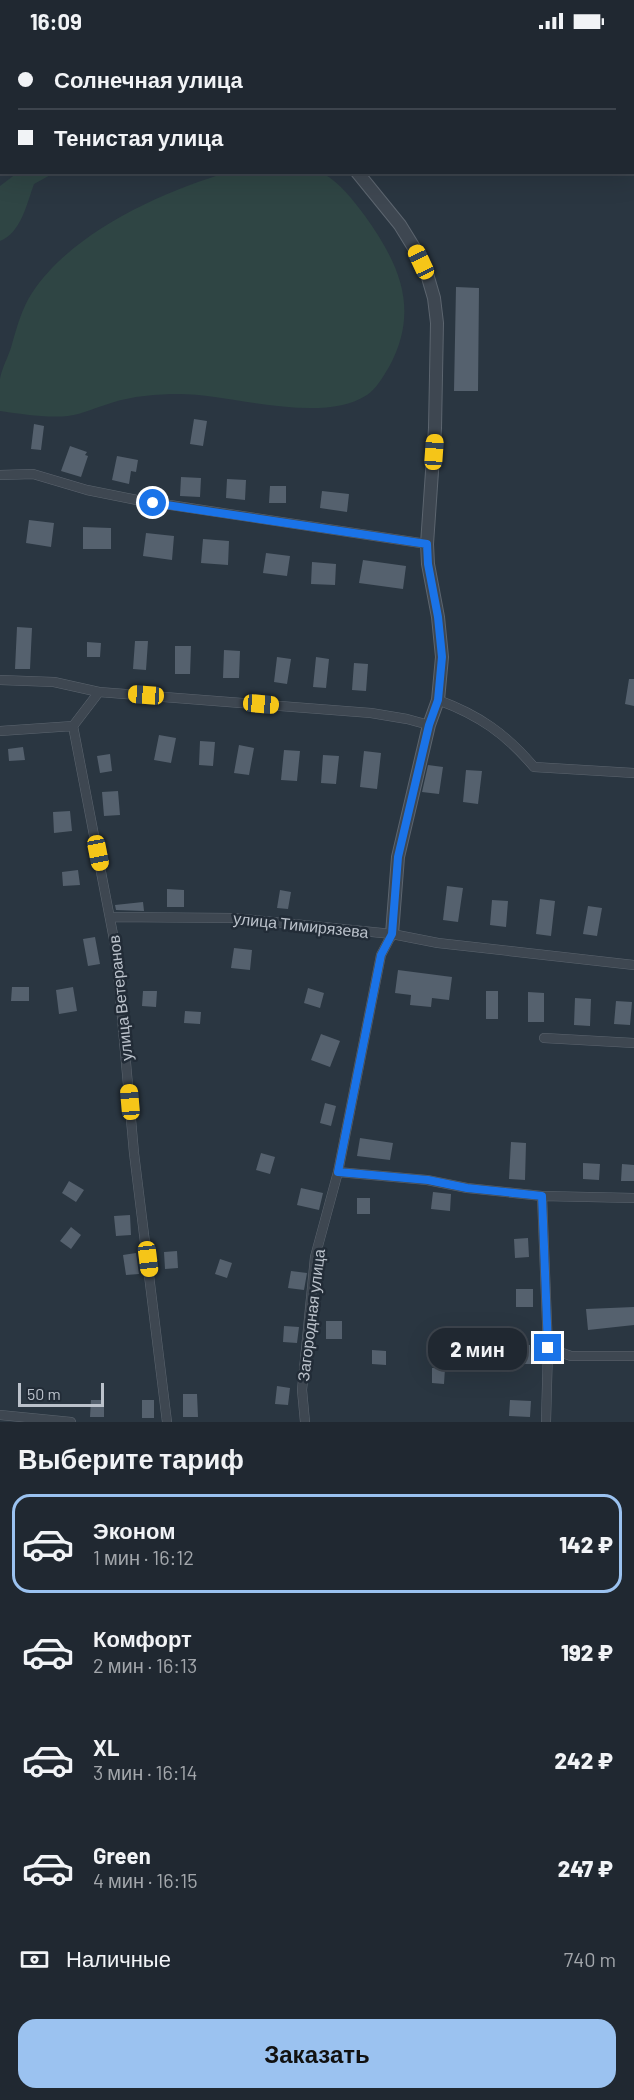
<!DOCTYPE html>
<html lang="ru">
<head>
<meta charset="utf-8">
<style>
  body { margin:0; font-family:Barlow,sans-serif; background:#283039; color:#f1f3f6; height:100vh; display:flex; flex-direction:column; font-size:22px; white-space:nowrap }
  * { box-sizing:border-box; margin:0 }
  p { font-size:20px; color:#a2a6ab }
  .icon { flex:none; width:33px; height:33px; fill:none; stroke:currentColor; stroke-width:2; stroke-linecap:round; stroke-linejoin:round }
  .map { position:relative; height:1380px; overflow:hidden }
  .details { display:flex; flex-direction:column; background:#202831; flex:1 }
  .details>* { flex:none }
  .banner { position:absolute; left:0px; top:0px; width:634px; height:132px; box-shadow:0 6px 24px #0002,0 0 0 2px #3d444d; display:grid; align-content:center; height:132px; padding:0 18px; background:#202831 }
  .scale { position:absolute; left:18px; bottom:15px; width:86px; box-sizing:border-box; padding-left:6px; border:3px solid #bbc2cb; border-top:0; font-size:16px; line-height:21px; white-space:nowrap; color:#bbc2cb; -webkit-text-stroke:4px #222c37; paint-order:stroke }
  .end { position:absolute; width:27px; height:27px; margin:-14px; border:8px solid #1a73e8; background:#fff; box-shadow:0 0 0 3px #fff }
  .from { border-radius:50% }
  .bubble { position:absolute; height:42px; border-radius:18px; background:#202831; box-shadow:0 6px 24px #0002,0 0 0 2px #3d444d; font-size:20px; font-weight:800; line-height:42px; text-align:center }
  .car { position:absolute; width:18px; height:36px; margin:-18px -9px; border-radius:8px; box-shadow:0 0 4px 2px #0007; background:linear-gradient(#f5c518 24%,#345 0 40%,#f5c518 0 76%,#345 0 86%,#f5c518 0) }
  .banner b { display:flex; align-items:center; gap:21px; height:57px; font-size:22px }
  .banner b+b { border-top:2px solid #3d444d }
  .banner i { width:15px; height:15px; background:#f1f3f6 }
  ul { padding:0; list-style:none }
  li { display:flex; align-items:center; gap:18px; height:99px; margin:0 12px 9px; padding:0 6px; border:3px solid transparent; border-radius:18px }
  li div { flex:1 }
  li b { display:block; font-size:22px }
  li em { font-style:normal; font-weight:800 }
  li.on { border-color:#9bc2f0 }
  li>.icon { width:54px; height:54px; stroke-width:1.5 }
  h2 { padding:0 18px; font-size:27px; line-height:72px }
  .pay { display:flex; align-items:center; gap:15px; height:66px; padding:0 18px; font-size:22px }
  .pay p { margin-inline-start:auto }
  .button { display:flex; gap:12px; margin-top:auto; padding:12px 18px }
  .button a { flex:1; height:69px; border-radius:18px; background:#9bc2f0; color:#111; font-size:24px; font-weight:800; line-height:69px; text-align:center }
  .status { display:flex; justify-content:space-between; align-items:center; height:42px; padding:0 30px; background:#202831; direction:ltr }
  .status svg { height:16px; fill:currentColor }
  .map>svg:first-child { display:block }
  .green { fill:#2f4544 }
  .building { fill:#55616e }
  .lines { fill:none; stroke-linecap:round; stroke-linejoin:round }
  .minor-casing { stroke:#5c656f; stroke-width:10 }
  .tertiary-casing { stroke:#5c656f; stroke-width:14 }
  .minor { stroke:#3e4751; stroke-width:9 }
  .tertiary { stroke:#3e4751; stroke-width:12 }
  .route { stroke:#1a73e8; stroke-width:8 }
  .labels { text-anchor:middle; stroke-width:5; stroke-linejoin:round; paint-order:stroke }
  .street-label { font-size:16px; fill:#bbc2cb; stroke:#222c37 }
</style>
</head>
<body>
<div class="status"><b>16:09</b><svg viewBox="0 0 49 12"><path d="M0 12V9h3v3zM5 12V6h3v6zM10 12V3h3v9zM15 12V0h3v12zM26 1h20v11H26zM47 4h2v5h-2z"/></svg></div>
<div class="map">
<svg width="634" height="1380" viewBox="0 0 634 1380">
  <rect width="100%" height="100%" fill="#2a3641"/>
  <path class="green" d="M229 130C246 130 312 126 324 132 340 141 354 159 365 174 400 223 420 268 389 325 383 335 376 347 367 353 321 383 231 352 179 352 157 352 132 354 111 361 97 365 83 372 68 374 45 376 22 372 0 369 0 359 0 347 0 337 2 325 9 314 12 302 17 285 22 266 32 251 72 190 161 150 229 130Z
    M17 131H54L34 142C27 161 21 191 0 199V144Z"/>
  <path class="building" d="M456 245 479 246 478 349H454Z
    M194 377 207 379 203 404 190 402Z
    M34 382 44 384 41 408 31 407Z
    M70 404 87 410 85 413 88 414 81 435 61 429Z
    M117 414 138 418 136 430 131 429 129 442 112 438Z
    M181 435 201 436 200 455 180 454Z
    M227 437 246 438 245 458 226 456Z
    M270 444H286V461H269Z
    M322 449 349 452 347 470 320 466Z
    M29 478 54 481 51 505 26 501Z
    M83 485 111 486V507H83Z
    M146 491 174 494 172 518 143 514Z
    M203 497 229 499 228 523 201 521Z
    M266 511 290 514 287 534 263 531Z
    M363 518 406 524 403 547 359 541Z
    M312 520 336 522 335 543 311 542Z
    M17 585 32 586 30 627H15Z
    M135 599H148L146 628 133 627Z
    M87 600 101 601 100 615H87Z
    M175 604H191L190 632H175Z
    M224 608 240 609 239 636H223Z
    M277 615 291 617 287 642 274 640Z
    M316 615 329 617 326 646 313 645Z
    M354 621 368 622 366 649 352 648Z
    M629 637H634V664L625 662Z
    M159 693 176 696 171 721 154 718Z
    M200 699 215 700 213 724 199 723Z
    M239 703 254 706 249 733 234 731Z
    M23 705 25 718 9 719 8 707Z
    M284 708 300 709 297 739 281 738Z
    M364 709 381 711 377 747 360 745Z
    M110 712 112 729 100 731 97 714Z
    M323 713 339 714 336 742 321 741Z
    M428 723 443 725 439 752 422 750Z
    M466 728 482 729 478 762 463 760Z
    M118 749 120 773 104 774 102 750Z
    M70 769 72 789 54 791 53 770Z
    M78 828 80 843 63 844 62 830Z
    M447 844 463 846 458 880 443 878Z
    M167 847 184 848V865H167Z
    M280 848 291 850 288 867 277 866Z
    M540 857 555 859 551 894 536 892Z
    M492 858 508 859 506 885 490 883Z
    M143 860 144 869 116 868 115 863Z
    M588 864 602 866 597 894 583 892Z
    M95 895 100 922 88 924 83 897Z
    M234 906 252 908 250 928 231 926Z
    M398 928 452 935 449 958 432 956 431 965 410 963 411 953 395 951Z
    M12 945H29V959H11Z
    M73 945 77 969 59 972 56 948Z
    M308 946 324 951 320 966 304 961Z
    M143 949H157L156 965 142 964Z
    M486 949H498V977H486Z
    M528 950 544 951V980H528Z
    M575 956 591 957 590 984 574 983Z
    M616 959 632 960 630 983 614 982Z
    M185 969 201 970 200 982 184 981Z
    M321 992 340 999 330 1025 311 1018Z
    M325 1061 336 1064 331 1084 320 1081Z
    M360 1096 393 1101 390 1118 357 1114Z
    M511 1100 526 1101 525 1138 509 1137Z
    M261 1111 275 1115 270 1132 256 1128Z
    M583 1121 600 1122 599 1138 583 1137Z
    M622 1122 634 1123V1139H621Z
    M69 1139 84 1148 76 1160 62 1151Z
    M301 1146 323 1151 319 1168 297 1163Z
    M433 1150 451 1152 450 1169 431 1167Z
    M357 1156H370V1172H357Z
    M130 1173 131 1193 116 1194 114 1174Z
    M71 1185 81 1193 71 1207 60 1199Z
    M528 1196 529 1215 515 1216 514 1197Z
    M177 1209 178 1226 165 1227 164 1210Z
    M136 1211 139 1232 126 1233 123 1213Z
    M220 1217 232 1221 227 1236 215 1232Z
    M291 1229 307 1231 304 1248 288 1246Z
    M516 1247H533V1265H516Z
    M634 1265V1283L588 1288 586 1267Z
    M326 1279H342V1297H326Z
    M284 1284 299 1285 297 1301 283 1300Z
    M518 1303H530L531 1322H519Z
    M372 1308 386 1309V1323L372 1322Z
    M432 1326H445L444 1342 432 1341Z
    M277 1344 290 1346 288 1363 275 1362Z
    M183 1352H197L198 1375H183Z
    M91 1358H104V1375H90Z
    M142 1358H154V1376H142Z
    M510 1358 531 1359 530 1375 509 1374Z"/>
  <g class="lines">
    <defs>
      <path id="minor" d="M0 433 33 432 87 448 137 458 427 502
        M0 638 54 640 99 650 371 671 407 677 429 683
        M99 650 73 684 116 908 134 1111 167 1380
        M438 658C479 673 506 692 534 725L634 731
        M0 689 73 684
        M111 875 233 876 392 892 438 901 634 923
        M544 996 634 1001
        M338 1130 427 1138 467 1146 542 1154 634 1156
        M542 1154 548 1306 546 1380
        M548 1306 571 1314H634
        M0 1373 71 1380
        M305 1380 302 1348 315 1215 338 1130 381 913 392 892"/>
      <path id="tertiary" d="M267 0 268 2
        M357 130 400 183 416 209 427 232 434 256 437 281 435 386 427 502 428 522 438 575 442 615 438 658 429 683 398 815 392 892"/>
    </defs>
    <use href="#minor" class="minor-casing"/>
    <use href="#tertiary" class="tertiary-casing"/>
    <use href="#minor" class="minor"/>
    <use href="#tertiary" class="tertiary"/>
  </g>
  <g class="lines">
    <path class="route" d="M153 461 427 502 428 522 438 575 442 615 438 658 429 683 398 815 392 892 381 913 338 1130 428 1138 467 1146 542 1154 548 1306"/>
  </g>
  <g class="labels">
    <g class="street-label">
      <text transform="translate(301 883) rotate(6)" y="6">улица Тимирязева</text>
      <text transform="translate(120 956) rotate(-96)" y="6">улица Ветеранов</text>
      <text transform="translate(311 1273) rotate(-83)" y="6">Загородная улица</text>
    </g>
  </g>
</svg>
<div class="scale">50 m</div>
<i class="end from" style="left:153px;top:461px"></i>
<i class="end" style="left:548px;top:1306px"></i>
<div class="bubble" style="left:428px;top:1286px;width:99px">2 мин</div>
<i class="car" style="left:421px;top:220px;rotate:335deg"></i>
<i class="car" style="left:434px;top:410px;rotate:4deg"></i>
<i class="car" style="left:146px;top:653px;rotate:274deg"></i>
<i class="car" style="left:261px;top:662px;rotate:95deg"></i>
<i class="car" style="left:98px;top:811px;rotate:169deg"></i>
<i class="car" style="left:130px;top:1060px;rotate:355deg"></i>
<i class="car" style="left:148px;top:1217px;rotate:173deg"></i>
<div class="banner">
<b><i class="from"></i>Солнечная улица</b>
<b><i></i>Тенистая улица</b>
</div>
</div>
<section class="details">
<h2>Выберите тариф</h2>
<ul>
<li class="on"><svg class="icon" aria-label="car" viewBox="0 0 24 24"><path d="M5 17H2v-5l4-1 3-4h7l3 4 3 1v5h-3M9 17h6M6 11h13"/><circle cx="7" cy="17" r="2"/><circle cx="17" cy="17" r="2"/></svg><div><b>Эконом</b><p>1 мин · 16:12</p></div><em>142 ₽</em></li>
<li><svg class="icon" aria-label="car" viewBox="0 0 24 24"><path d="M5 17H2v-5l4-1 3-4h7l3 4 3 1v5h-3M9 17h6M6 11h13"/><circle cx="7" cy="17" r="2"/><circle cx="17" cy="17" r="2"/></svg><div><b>Комфорт</b><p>2 мин · 16:13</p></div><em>192 ₽</em></li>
<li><svg class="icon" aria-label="car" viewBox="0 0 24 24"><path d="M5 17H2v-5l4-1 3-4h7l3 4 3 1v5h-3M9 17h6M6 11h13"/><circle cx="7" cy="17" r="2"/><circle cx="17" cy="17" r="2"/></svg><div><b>XL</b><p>3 мин · 16:14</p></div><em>242 ₽</em></li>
<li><svg class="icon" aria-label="car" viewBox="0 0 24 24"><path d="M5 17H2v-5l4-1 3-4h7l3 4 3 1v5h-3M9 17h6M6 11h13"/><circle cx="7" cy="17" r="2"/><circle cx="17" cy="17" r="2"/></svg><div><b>Green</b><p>4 мин · 16:15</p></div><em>247 ₽</em></li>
</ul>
<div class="pay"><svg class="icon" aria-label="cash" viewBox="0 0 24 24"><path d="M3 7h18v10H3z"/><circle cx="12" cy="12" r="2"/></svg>Наличные<p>740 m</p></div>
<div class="button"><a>Заказать</a></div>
</section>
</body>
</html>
